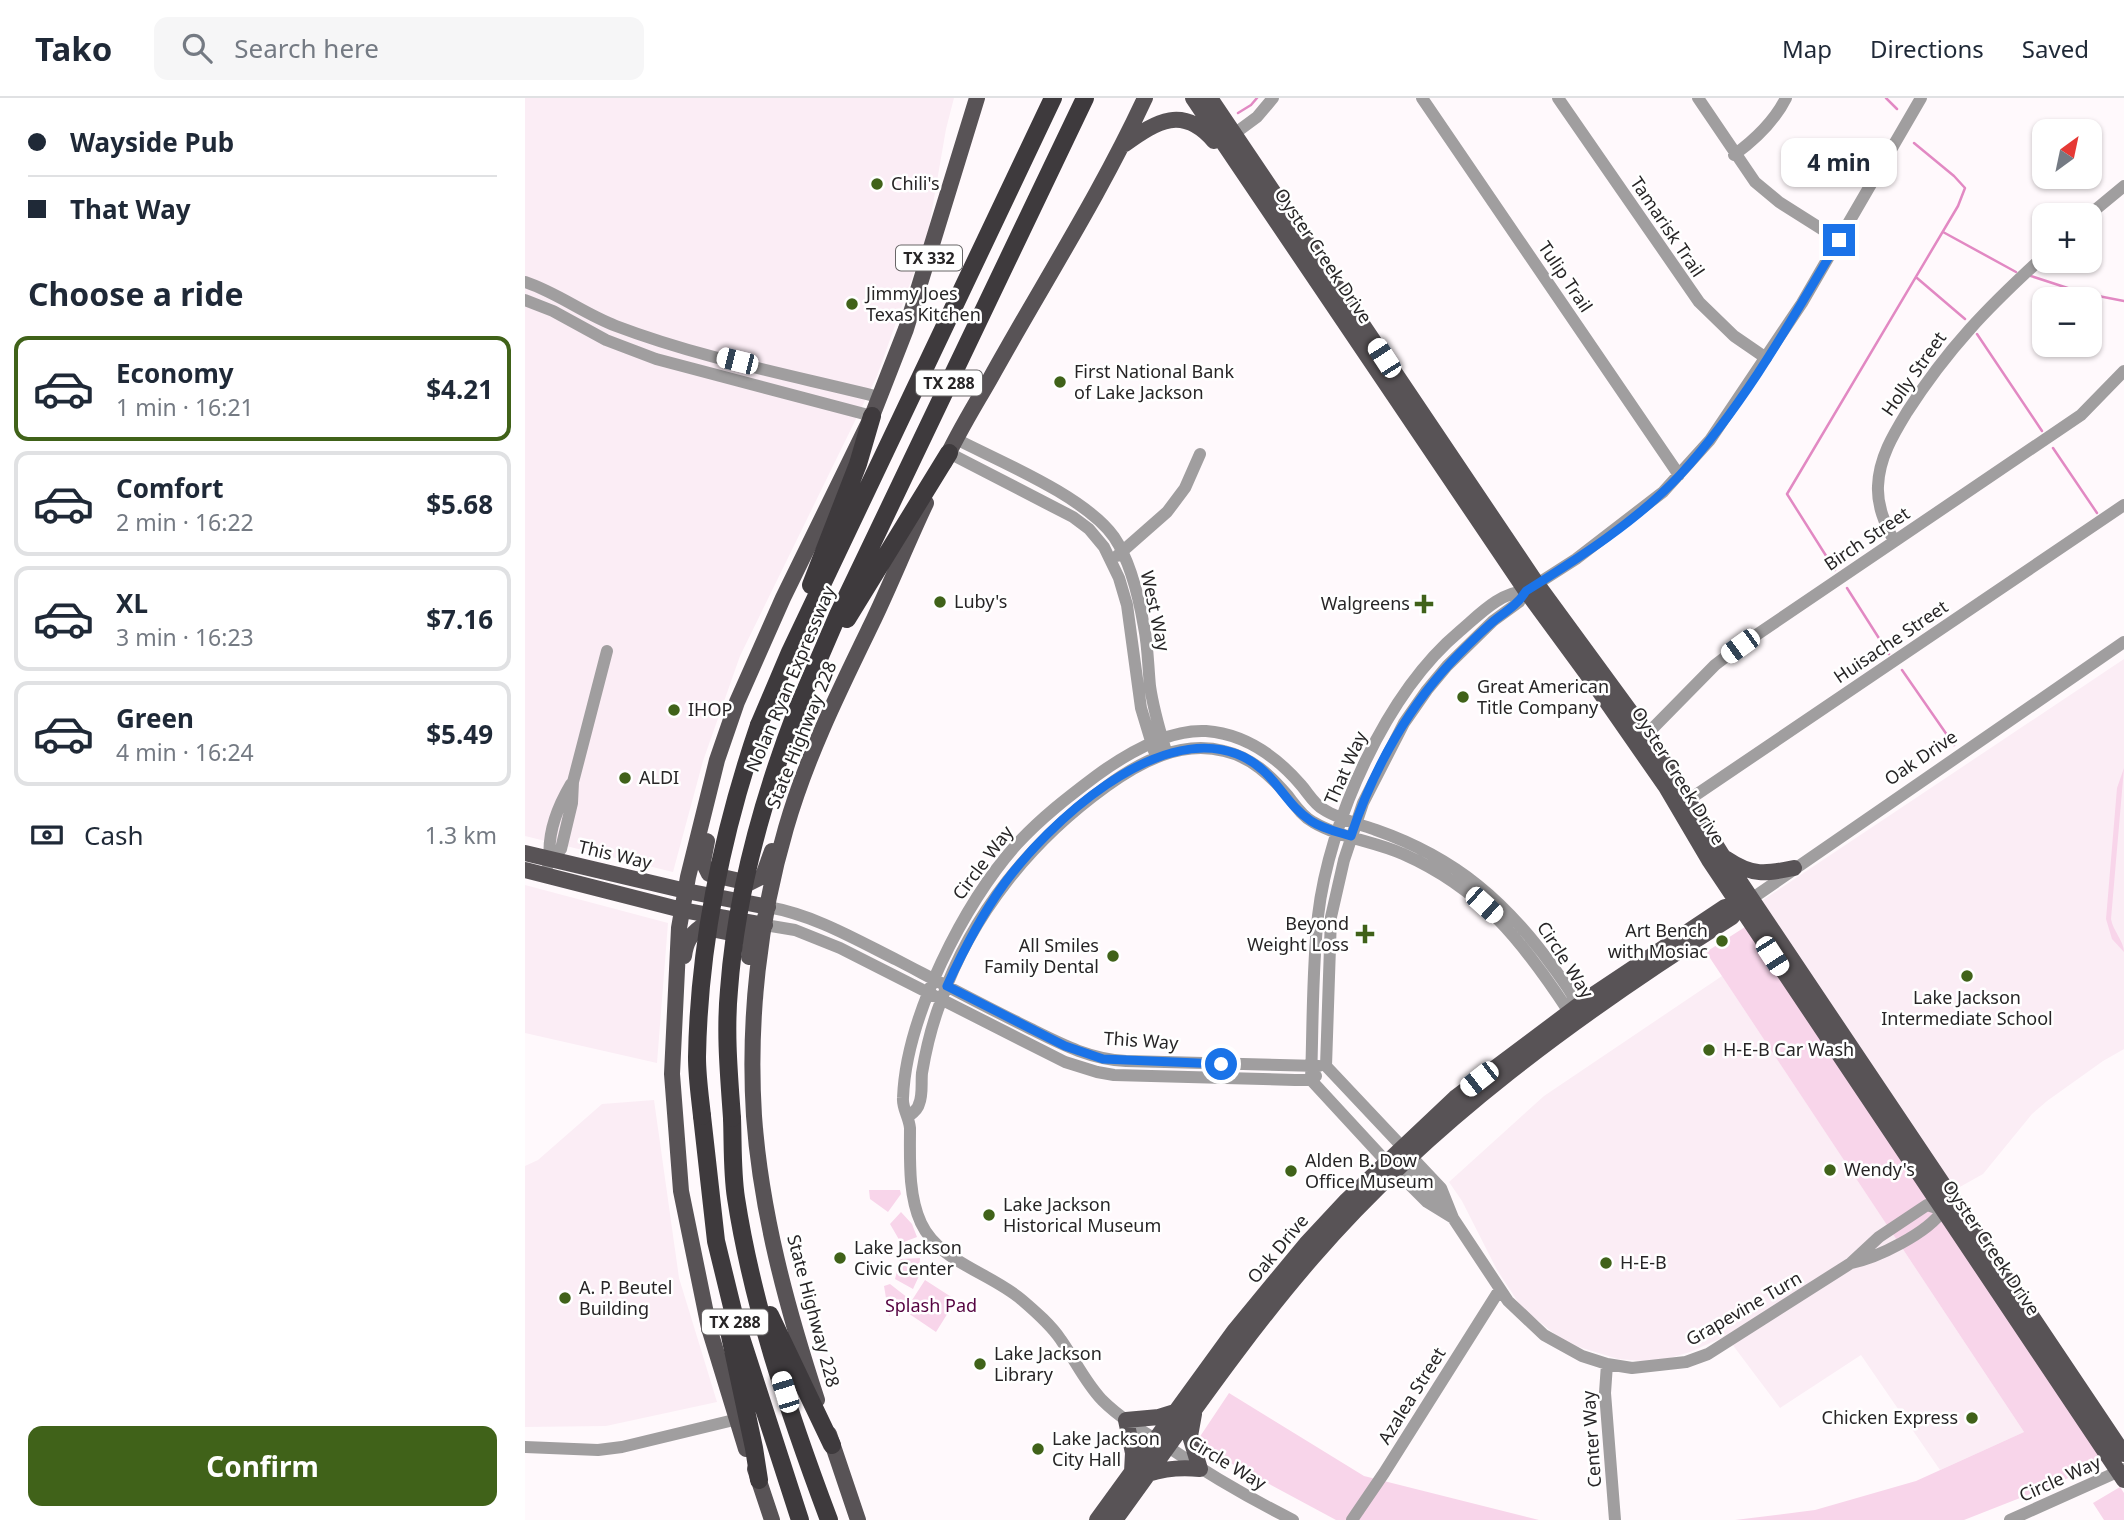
<!DOCTYPE html>
<html lang="en">
<head>
<meta charset="utf-8">
<style>
  body { margin:0; font-family:"Noto Sans",sans-serif; background:#f6f6f7; color:#1f2937; height:100vh; display:flex; flex-direction:column; font-size:26px; white-space:nowrap }
  * { box-sizing:border-box; margin:0 }
  p { font-size:23px; color:#747a83 }
  .icon { flex:none; width:38px; height:38px; fill:none; stroke:currentColor; stroke-width:2; stroke-linecap:round; stroke-linejoin:round }
  .map { position:relative; flex:1; overflow:hidden }
  .drawer { display:flex; flex-direction:column; background:#fff; width:525px }
  .drawer>* { flex:none }
  .banner { display:grid; align-content:center; height:154px; padding:0 28px; background:#fff }
  .needle { width:46px; rotate:33deg }
  .tools { position:absolute; left:1507px; top:21px; display:grid; gap:14px }
  .tools a { display:grid; place-items:center; width:70px; height:70px; border-radius:14px; background:#fff; box-shadow:0 2px 5px #0004; font-size:35px }
  .end { position:absolute; width:32px; height:32px; margin:-16px; border:9px solid #1a73e8; background:#fff; box-shadow:0 0 0 4px #fff }
  .from { border-radius:50% }
  .bubble { position:absolute; height:49px; border-radius:14px; background:#fff; box-shadow:0 2px 5px #0004; font-size:23px; font-weight:700; line-height:49px; text-align:center }
  .car { position:absolute; width:21px; height:42px; margin:-21px -10px; border-radius:9px; box-shadow:0 0 5px 2px #0007; background:linear-gradient(#fff 24%,#345 0 40%,#fff 0 76%,#345 0 86%,#fff 0) }
  .banner b { display:flex; align-items:center; gap:24px; height:66px; font-size:26px }
  .banner b+b { border-top:2px solid #e0e1e3 }
  .banner i { width:18px; height:18px; background:#1f2937 }
  ul { padding:0; list-style:none }
  li { display:flex; align-items:center; gap:21px; height:105px; margin:0 14px 10px; padding:0 14px; border:4px solid #e0e1e3; border-radius:14px }
  li div { flex:1 }
  li b { display:block; font-size:26px }
  li em { font-style:normal; font-weight:700 }
  li.selected { border-color:#406219 }
  li>.icon { width:63px; height:63px; stroke-width:1.5 }
  h2 { padding:0 28px; font-size:32px; line-height:84px }
  .pay { display:flex; align-items:center; gap:18px; height:77px; padding:0 28px; font-size:26px }
  .pay p { margin-inline-start:auto }
  .cta { display:flex; gap:14px; margin-top:auto; padding:14px 28px }
  .cta a { flex:1; height:80px; border-radius:14px; background:#406219; color:#fff; font-size:28px; font-weight:700; line-height:80px; text-align:center }
  header { display:flex; align-items:center; gap:42px; box-sizing:border-box; height:98px; padding:0 35px; background:#fff; border-bottom:2px solid #e0e1e3 }
  header strong { font-size:33px }
  nav { display:flex; gap:38px; margin-inline-start:auto; font-size:24px }
  .search { width:490px; height:63px; background:#f6f6f7; display:flex; align-items:center; gap:18px; box-sizing:border-box; padding:0 24px; border-radius:14px; color:#747a83; font-size:26px }
  main { display:flex; flex:1; min-height:0 }
  .map>svg:first-child { display:block }
  .built { fill:#fbedf5 }
  .green { fill:#f8d5ea }
  .lines { fill:none; stroke-linecap:round; stroke-linejoin:round }
  .stream { stroke:#e289c3; stroke-width:2.5 }
  .minor { stroke:#a09e9f; stroke-width:12 }
  .major { stroke:#585356; stroke-width:16 }
  .highway { stroke:#3e3a3d; stroke-width:18 }
  .highway-bridge { stroke:#3e3a3d; stroke-width:18 }
  .route { stroke:#1a73e8; stroke-width:9 }
  .poi-dot { fill:#406219; stroke:#fff; stroke-width:2.5 }
  .labels { text-anchor:middle; stroke-width:5; stroke-linejoin:round; paint-order:stroke }
  .shield { fill:#fff; stroke:#686667; stroke-width:2 }
  .shield-label { font-size:16px; font-weight:bold; fill:#272526 }
  .poi-label { font-size:18px; fill:#272526; stroke:#fff; text-anchor:start }
  .street-label { font-size:18px; fill:#272526; stroke:#fff }
  .park-label { font-size:18px; fill:#560542; stroke:#fff }
</style>
</head>
<body>
<header>
<strong>Tako</strong>
<div class="search"><svg class="icon" aria-label="search" viewBox="0 0 24 24"><circle cx="10" cy="10" r="6"/><path d="M15 15l6 6"/></svg>Search here</div>
<nav><a>Map</a><a>Directions</a><a>Saved</a></nav>
</header>
<main>
<section class="drawer">
<div class="banner">
<b><i class="from"></i>Wayside Pub</b>
<b><i></i>That Way</b>
</div>
<h2>Choose a ride</h2>
<ul>
<li class="selected"><svg class="icon" aria-label="car" viewBox="0 0 24 24"><path d="M5 17H2v-5l4-1 3-4h7l3 4 3 1v5h-3M9 17h6M6 11h13"/><circle cx="7" cy="17" r="2"/><circle cx="17" cy="17" r="2"/></svg><div><b>Economy</b><p>1 min · 16:21</p></div><em>$4.21</em></li>
<li><svg class="icon" aria-label="car" viewBox="0 0 24 24"><path d="M5 17H2v-5l4-1 3-4h7l3 4 3 1v5h-3M9 17h6M6 11h13"/><circle cx="7" cy="17" r="2"/><circle cx="17" cy="17" r="2"/></svg><div><b>Comfort</b><p>2 min · 16:22</p></div><em>$5.68</em></li>
<li><svg class="icon" aria-label="car" viewBox="0 0 24 24"><path d="M5 17H2v-5l4-1 3-4h7l3 4 3 1v5h-3M9 17h6M6 11h13"/><circle cx="7" cy="17" r="2"/><circle cx="17" cy="17" r="2"/></svg><div><b>XL</b><p>3 min · 16:23</p></div><em>$7.16</em></li>
<li><svg class="icon" aria-label="car" viewBox="0 0 24 24"><path d="M5 17H2v-5l4-1 3-4h7l3 4 3 1v5h-3M9 17h6M6 11h13"/><circle cx="7" cy="17" r="2"/><circle cx="17" cy="17" r="2"/></svg><div><b>Green</b><p>4 min · 16:24</p></div><em>$5.49</em></li>
</ul>
<div class="pay"><svg class="icon" aria-label="cash" viewBox="0 0 24 24"><path d="M3 7h18v10H3z"/><circle cx="12" cy="12" r="2"/></svg>Cash<p>1.3 km</p></div>
<div class="cta"><a>Confirm</a></div>
</section>
<div class="map">
<svg width="1599" height="1422" viewBox="0 0 1599 1422">
  <rect width="100%" height="100%" fill="#fff9fc"/>
  <path class="built" d="M0 0H429L421 31 403 135 352 278 215 558 178 663 148 774 0 738Z
    M1599 561V951L1578 963 1522 1003 1507 1016 1458 1076 1433 1090 1426 1089 1235 804Z
    M0 787 143 825 132 965 0 935Z
    M1197 878 1499 1334 1415 1372 1336 1257 1255 1310 1201 1238 1165 1254 1131 1264 1093 1261 1041 1245 997 1210 972 1172 937 1103 924 1084 1019 998Z
    M129 1002 154 1180 192 1304 81 1328 0 1329V1068L13 1062 77 1006Z"/>
  <path class="green" d="M1599 670 1586 821C1588 833 1599 843 1599 854L1587 841 1581 821 1592 690Z
    M1220 829 1579 1362 1533 1385 1439 1422H1210L1290 1412 1391 1383 1499 1334 1181 854Z
    M344 1092H375L376 1096 363 1114 345 1101Z
    M376 1114 387 1126 392 1139 376 1145 365 1126Z
    M395 1160 394 1178 388 1191 370 1181 375 1161Z
    M400 1182 431 1202 411 1234 380 1213Z
    M365 1186 383 1200 364 1218 359 1188Z
    M704 1295 839 1378 1014 1422H811L670 1346Z
    M1595 1389 1599 1395V1422H1579L1568 1405Z"/>
  <g class="lines">
    <path class="stream" d="M1361 0 1372 11
      M713 15 726 7 732 0
      M1418 134 1491 174
      M1506 178 1558 195 1599 203
      M1392 180 1440 221
      M1452 236 1517 333
      M1528 350 1572 415
      M1310 472 1262 396 1433 108 1440 90 1429 78 1389 45
      M1322 490 1364 556
      M1377 572 1429 647"/>
    <path class="minor" d="M897 0 1154 377
      M1033 0 1174 204 1209 238 1241 260
      M1173 0 1230 84 1254 104 1314 142
      M709 36 732 19 748 0
      M1209 57C1231 41 1249 24 1261 0
      M1564 117 1599 88
      M0 184C33 195 59 216 91 228 175 260 266 277 354 299
      M0 202 28 213 81 242 131 261 347 318
      M431 341C476 364 561 399 589 439 606 464 614 500 619 529 623 548 623 568 625 588 628 609 634 630 640 650
      M424 355 548 419 564 431 579 449 594 480 602 507 616 610 629 653
      M1369 443C1360 426 1352 408 1353 388 1354 360 1368 337 1382 314 1423 250 1463 209 1519 158
      M592 458 642 414 660 390 675 356
      M1115 639 1128 630 1190 567 1215 548 1556 317 1599 273
      M1156 707 1599 407
      M25 762C22 736 33 708 46 686
      M23 767 36 751 47 705 48 684 82 553
      M1219 806 1599 544
      M243 809C289 817 330 841 372 862 416 885 461 909 506 931 538 947 565 961 601 963L794 968
      M240 827 270 832 315 850 540 964 572 974 589 977 770 982H786L791 978
      M801 968 806 819 819 762 838 705 879 625 902 592 922 568 968 523 994 504 1001 493 1051 461 1138 394 1185 342 1277 205 1396 0
      M801 968 916 1090 928 1120 983 1203 1019 1237 1057 1258 1082 1266 1107 1270 1161 1264 1183 1256 1326 1165 1354 1139 1402 1107 1418 1112C1403 1135 1352 1160 1326 1165
      M384 1018C388 1015 393 1011 394 1006 398 997 396 985 397 975 401 951 407 926 416 903 447 815 507 742 582 688 615 664 656 642 699 653 726 659 745 677 763 698 770 707 777 718 788 724 815 740 849 743 878 756 957 791 998 844 1044 914L1049 918
      M873 1063 880 1066 919 1109
      M928 1120 902 1104 858 1060 786 982C788 927 787 872 793 818 804 723 861 595 935 533 954 517 975 494 1001 493
      M1082 1266 1080 1295 1090 1422
      M0 1349 73 1352 97 1349 213 1321
      M768 1422C724 1400 683 1376 643 1349 620 1335 596 1321 577 1302 560 1284 550 1262 536 1242 526 1227 511 1214 497 1202 466 1175 414 1164 396 1125 383 1097 385 1060 385 1030 384 1019 377 1010 378 1000 381 919 439 805 492 746 516 720 543 699 571 678 601 656 643 631 681 633 721 636 751 658 776 687 783 695 789 706 798 711 813 721 834 726 851 732 931 760 982 804 1031 873 1040 886 1051 899 1054 915
      M827 1422 859 1375 975 1191
      M1485 1422 1599 1371"/>
    <path class="major" d="M668 0 1001 493 1070 587 1141 689 1184 762 1599 1382
      M685 0 1012 486 1121 635 1197 757 1599 1356
      M600 46C632 23 658 7 689 43
      M419 365C432 336 449 309 465 281 517 187 575 97 620 0
      M182 743 178 764 184 776 224 785 238 778 247 753
      M0 755 161 793 243 809
      M1202 761C1227 778 1241 776 1269 770
      M0 772 157 812 240 827
      M159 858C161 844 165 837 176 829L226 839 224 859
      M292 1302C262 1210 236 1115 229 1018 223 922 234 822 261 730 282 657 316 589 349 521 367 483 383 443 401 405
      M304 1336 333 1422
      M221 1351 184 1230 156 1093 147 976 154 830 163 779 192 662 212 604 258 500 347 318 381 231 452 0
      M230 1371 247 1422
      M607 1374 608 1355 601 1322 634 1319 650 1314
      M623 1376C641 1370 657 1369 675 1371L665 1338 669 1316
      M572 1422 710 1232 781 1146 822 1102 930 1000 1062 901 1200 809 1214 808
      M590 1422C655 1333 716 1242 788 1159 906 1023 1055 915 1207 819L1214 808"/>
    <path class="highway" d="M286 487 333 366 347 318
      M322 521 424 355
      M271 614 312 519 560 0
      M234 627 265 554 528 0
      M177 1018 191 1143 210 1221 275 1422
      M207 1020C208 1046 207 1074 211 1100 228 1210 265 1318 304 1422
      M245 1217 307 1347
      M204 1233 229 1350 234 1382"/>
    <path class="highway-bridge" d="M177 1018C175 999 172 979 172 959 174 845 197 735 234 627
      M207 1020C204 977 200 935 204 892 211 796 237 703 271 614"/>
  </g>
  <g class="lines">
    <path class="route" d="M696 966 578 961 540 948 422 888C438 853 456 818 479 786 523 726 630 625 712 656 750 671 757 704 786 723 798 731 813 734 826 738 848 671 885 605 935 555 946 544 958 532 970 522 982 513 993 506 1001 493 1054 460 1112 423 1155 377 1219 307 1266 223 1314 142"/>
  </g>
  <g class="poi-dot">
    <circle cx="352" cy="86" r="7"/>
    <circle cx="327" cy="206" r="7"/>
    <circle cx="535" cy="284" r="7"/>
    <circle cx="415" cy="504" r="7"/>
    <path d="M895.5 495.5h7v7h7v7h-7v7h-7v-7h-7v-7h7z"/>
    <circle cx="938" cy="599" r="7"/>
    <circle cx="149" cy="612" r="7"/>
    <circle cx="100" cy="680" r="7"/>
    <path d="M836.5 825.5h7v7h7v7h-7v7h-7v-7h-7v-7h7z"/>
    <circle cx="1197" cy="843" r="7"/>
    <circle cx="588" cy="858" r="7"/>
    <circle cx="1442" cy="878" r="7"/>
    <circle cx="1184" cy="952" r="7"/>
    <circle cx="1305" cy="1072" r="7"/>
    <circle cx="766" cy="1073" r="7"/>
    <circle cx="464" cy="1117" r="7"/>
    <circle cx="315" cy="1160" r="7"/>
    <circle cx="1081" cy="1165" r="7"/>
    <circle cx="40" cy="1200" r="7"/>
    <circle cx="455" cy="1266" r="7"/>
    <circle cx="1447" cy="1320" r="7"/>
    <circle cx="513" cy="1351" r="7"/>
  </g>
  <g class="labels">
    <g class="shield">
      <rect x="371" y="147.5" width="66" height="25" rx="5"/>
      <rect x="391" y="272.5" width="66" height="25" rx="5"/>
      <rect x="177" y="1211.5" width="66" height="25" rx="5"/>
    </g>
    <g class="shield-label">
      <text x="404" y="166">TX 332</text>
      <text x="424" y="291">TX 288</text>
      <text x="210" y="1230">TX 288</text>
    </g>
    <g class="poi-label">
      <text x="366" y="92">Chili's</text>
      <text x="341" y="202">Jimmy Joes<tspan x="341" dy="21">Texas Kitchen</tspan></text>
      <text x="549" y="280">First National Bank<tspan x="549" dy="21">of Lake Jackson</tspan></text>
      <text x="429" y="510">Luby's</text>
      <text x="885" y="512" text-anchor="end">Walgreens</text>
      <text x="952" y="595">Great American<tspan x="952" dy="21">Title Company</tspan></text>
      <text x="163" y="618">IHOP</text>
      <text x="114" y="686">ALDI</text>
      <text x="824" y="832" text-anchor="end">Beyond<tspan x="824" dy="21">Weight Loss</tspan></text>
      <text x="1183" y="839" text-anchor="end">Art Bench<tspan x="1183" dy="21">with Mosiac</tspan></text>
      <text x="574" y="854" text-anchor="end">All Smiles<tspan x="574" dy="21">Family Dental</tspan></text>
      <text x="1442" y="906" text-anchor="middle">Lake Jackson<tspan x="1442" dy="21">Intermediate School</tspan></text>
      <text x="1198" y="958">H-E-B Car Wash</text>
      <text x="780" y="1069">Alden B. Dow<tspan x="780" dy="21">Office Museum</tspan></text>
      <text x="1319" y="1078">Wendy's</text>
      <text x="478" y="1113">Lake Jackson<tspan x="478" dy="21">Historical Museum</tspan></text>
      <text x="329" y="1156">Lake Jackson<tspan x="329" dy="21">Civic Center</tspan></text>
      <text x="1095" y="1171">H-E-B</text>
      <text x="54" y="1196">A. P. Beutel<tspan x="54" dy="21">Building</tspan></text>
      <text x="469" y="1262">Lake Jackson<tspan x="469" dy="21">Library</tspan></text>
      <text x="1433" y="1326" text-anchor="end">Chicken Express</text>
      <text x="527" y="1347">Lake Jackson<tspan x="527" dy="21">City Hall</tspan></text>
    </g>
    <g class="street-label">
      <text transform="translate(1142 129) rotate(56)" y="6">Tamarisk Trail</text>
      <text transform="translate(798 158) rotate(56)" y="6">Oyster Creek Drive</text>
      <text transform="translate(1040 179) rotate(56)" y="6">Tulip Trail</text>
      <text transform="translate(1389 276) rotate(-55)" y="6">Holly Street</text>
      <text transform="translate(1342 441) rotate(-34)" y="6">Birch Street</text>
      <text transform="translate(630 513) rotate(78)" y="6">West Way</text>
      <text transform="translate(1366 544) rotate(-34)" y="6">Huisache Street</text>
      <text transform="translate(266 581) rotate(-67)" y="6">Nolan Ryan Expressway</text>
      <text transform="translate(277 637) rotate(-68)" y="6">State Highway 228</text>
      <text transform="translate(1396 660) rotate(-34)" y="6">Oak Drive</text>
      <text transform="translate(821 670) rotate(-66)" y="6">That Way</text>
      <text transform="translate(1153 678) rotate(58)" y="6">Oyster Creek Drive</text>
      <text transform="translate(90 757) rotate(13)" y="6">This Way</text>
      <text transform="translate(458 765) rotate(-53)" y="6">Circle Way</text>
      <text transform="translate(1040 862) rotate(57)" y="6">Circle Way</text>
      <text transform="translate(616 943) rotate(4)" y="6">This Way</text>
      <text transform="translate(1466 1150) rotate(56)" y="6">Oyster Creek Drive</text>
      <text transform="translate(753 1151) rotate(-50)" y="6">Oak Drive</text>
      <text transform="translate(1219 1211) rotate(-30)" y="6">Grapevine Turn</text>
      <text transform="translate(288 1213) rotate(75)" y="6">State Highway 228</text>
      <text transform="translate(887 1298) rotate(-58)" y="6">Azalea Street</text>
      <text transform="translate(1067 1341) rotate(-94)" y="6">Center Way</text>
      <text transform="translate(702 1365) rotate(31)" y="6">Circle Way</text>
      <text transform="translate(1535 1381) rotate(-24)" y="6">Circle Way</text>
    </g>
    <g class="park-label">
      <text x="406" y="1214">Splash Pad</text>
    </g>
  </g>
</svg>
<div class="tools">
<a><svg class="needle" viewBox="-14 -14 28 28"><path d="M0-13l5 13h-10z" fill="#e53935"/><path d="M0 13l5-13h-10z" fill="#747a83"/></svg></a>
<a>+</a>
<a>−</a>
</div>
<i class="end from" style="left:696px;top:966px"></i>
<i class="end" style="left:1314px;top:142px"></i>
<div class="bubble" style="left:1256px;top:40px;width:116px">4 min</div>
<i class="car" style="left:859px;top:260px;rotate:327deg"></i>
<i class="car" style="left:212px;top:263px;rotate:284deg"></i>
<i class="car" style="left:1215px;top:548px;rotate:234deg"></i>
<i class="car" style="left:959px;top:807px;rotate:132deg"></i>
<i class="car" style="left:1247px;top:858px;rotate:147deg"></i>
<i class="car" style="left:954px;top:981px;rotate:232deg"></i>
<i class="car" style="left:260px;top:1294px;rotate:343deg"></i>
</div>
</main>
</body>
</html>
